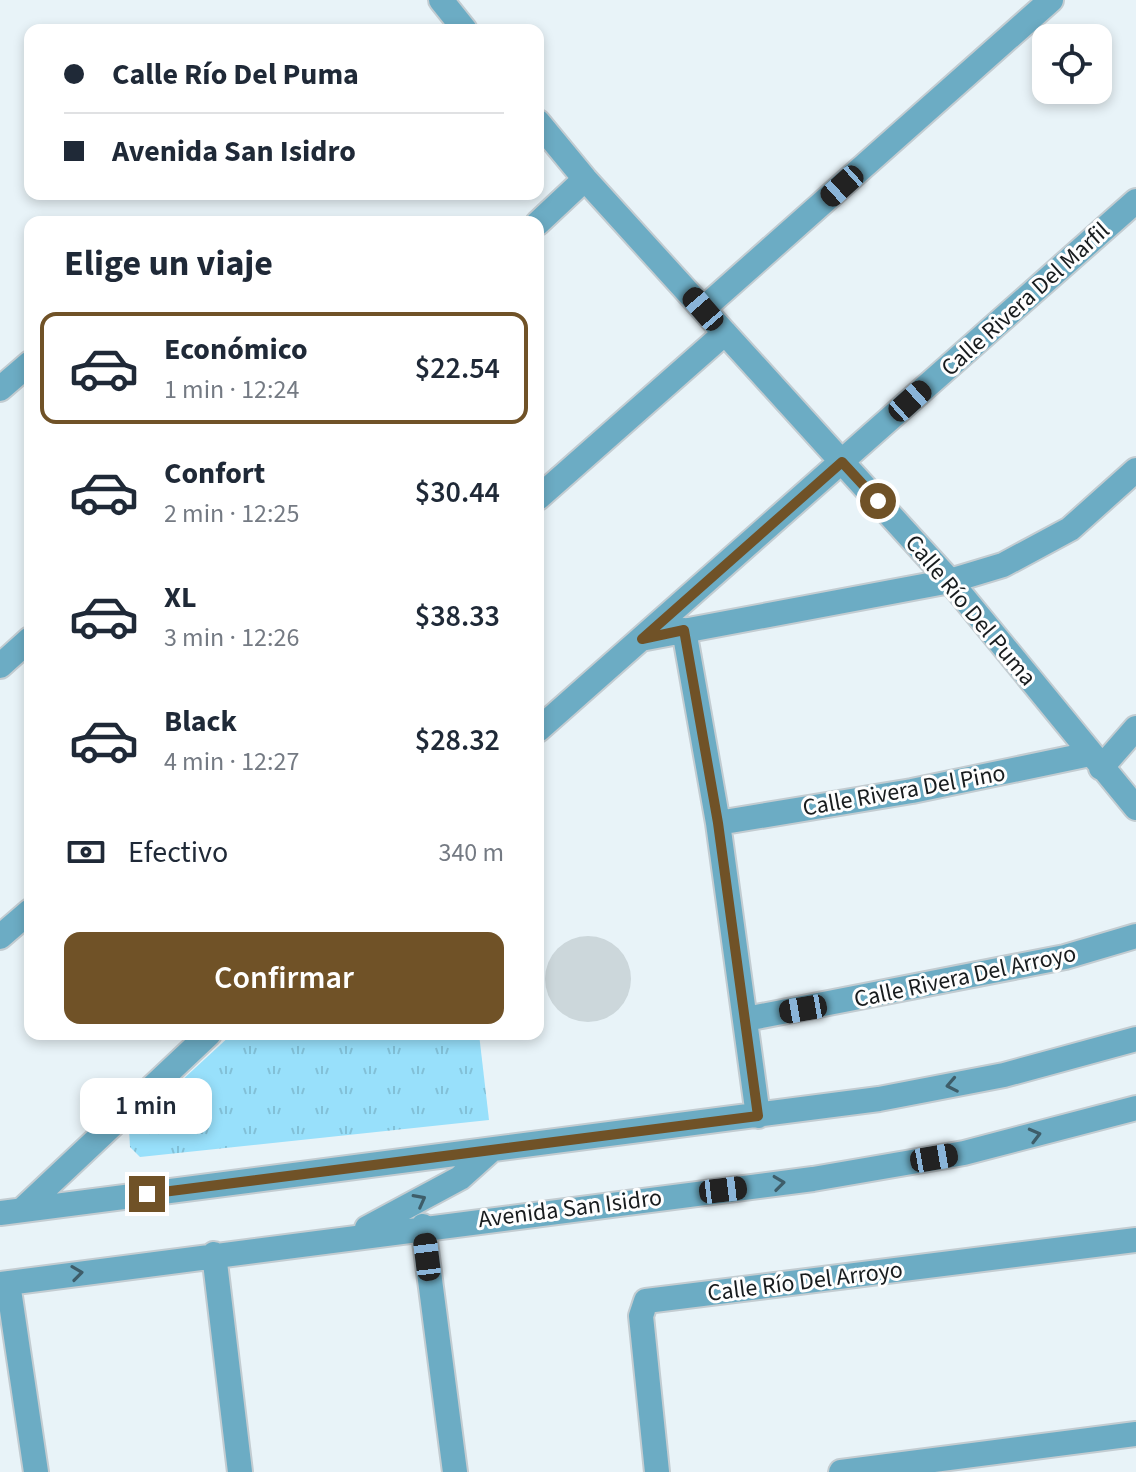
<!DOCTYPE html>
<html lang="es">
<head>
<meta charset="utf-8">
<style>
  body { margin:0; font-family:"Source Sans 3",sans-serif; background:#f6f6f7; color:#1f2937; height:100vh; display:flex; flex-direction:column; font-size:30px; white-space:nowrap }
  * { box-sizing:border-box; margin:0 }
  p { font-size:26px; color:#747a83 }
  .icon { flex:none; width:44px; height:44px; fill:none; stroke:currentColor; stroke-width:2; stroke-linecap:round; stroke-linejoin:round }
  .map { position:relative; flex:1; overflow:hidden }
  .sheet { position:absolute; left:24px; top:216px; width:520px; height:824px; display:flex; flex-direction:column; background:#fff; border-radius:16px; box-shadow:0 4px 12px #0003 }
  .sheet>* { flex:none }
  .banner { position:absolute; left:24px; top:24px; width:520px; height:176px; border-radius:16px; box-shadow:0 4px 12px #0003; display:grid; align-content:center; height:176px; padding:0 40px; background:#fff }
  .controls { position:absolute; left:1032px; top:24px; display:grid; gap:16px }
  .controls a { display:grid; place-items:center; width:80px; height:80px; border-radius:16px; background:#fff; box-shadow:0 4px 12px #0003; font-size:40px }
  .end { position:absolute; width:36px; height:36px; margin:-18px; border:10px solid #705227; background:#fff; box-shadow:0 0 0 4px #fff }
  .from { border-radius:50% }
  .bubble { position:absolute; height:56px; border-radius:16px; background:#fff; box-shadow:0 4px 12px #0003; font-size:26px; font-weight:600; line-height:56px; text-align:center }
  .car { position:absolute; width:24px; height:48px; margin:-24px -12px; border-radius:10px; box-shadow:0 0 6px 2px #0007; background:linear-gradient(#222 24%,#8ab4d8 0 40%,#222 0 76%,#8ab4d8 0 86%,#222 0) }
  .banner b { display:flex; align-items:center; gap:28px; height:76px; font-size:30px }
  .banner b+b { border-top:2px solid #e0e1e3 }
  .banner i { width:20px; height:20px; background:#1f2937 }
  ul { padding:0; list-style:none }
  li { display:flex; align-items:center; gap:24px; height:112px; margin:0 16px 12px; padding:0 24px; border:4px solid transparent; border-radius:16px }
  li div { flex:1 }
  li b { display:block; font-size:30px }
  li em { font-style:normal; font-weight:600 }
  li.current { border-color:#705227 }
  li>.icon { width:72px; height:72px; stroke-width:1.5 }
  h2 { padding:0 40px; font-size:36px; line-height:96px }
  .pay { display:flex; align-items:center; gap:20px; height:88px; padding:0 40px; font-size:30px }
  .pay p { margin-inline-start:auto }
  .action { display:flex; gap:16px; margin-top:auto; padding:16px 40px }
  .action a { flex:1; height:92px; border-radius:16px; background:#705227; color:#fff; font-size:32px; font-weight:600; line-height:92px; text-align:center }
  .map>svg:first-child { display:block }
  .park { fill:url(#park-tufts) }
  .building { fill:#ccd7db }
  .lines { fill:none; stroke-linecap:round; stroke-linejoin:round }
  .minor-casing { stroke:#c3ccd1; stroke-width:28 }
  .minor { stroke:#6cacc4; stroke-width:24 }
  .oneway { stroke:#3e5d69 }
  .route { stroke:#705227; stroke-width:10 }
  .labels { text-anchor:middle; stroke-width:6; stroke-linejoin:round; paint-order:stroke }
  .street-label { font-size:24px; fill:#181c1e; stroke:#fefefe }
</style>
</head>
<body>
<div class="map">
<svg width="1136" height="1472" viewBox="0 0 1136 1472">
  <defs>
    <pattern id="park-tufts" width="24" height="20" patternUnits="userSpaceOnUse" patternTransform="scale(2)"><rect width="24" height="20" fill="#98e0fb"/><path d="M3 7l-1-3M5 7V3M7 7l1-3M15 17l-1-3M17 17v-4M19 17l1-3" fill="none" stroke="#82c0d7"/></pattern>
  </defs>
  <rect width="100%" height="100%" fill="#e8f3f8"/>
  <path class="park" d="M232 1034H479L489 1120 140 1157 130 1147 129 1129Z"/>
  <path class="building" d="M545 979a43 43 0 1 1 86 0a43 43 0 1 1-86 0Z"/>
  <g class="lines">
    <defs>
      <path id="minor" d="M441 0 465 30
        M538 122 585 179 950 581 1136 808
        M538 223 585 179
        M703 309 1051 0
        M0 389 30 363
        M538 498 725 333
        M684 630 718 823 758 1116
        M646 638 950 581 1003 565 1070 529 1136 470
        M0 666 30 639
        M538 730 1136 201
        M1101 768 1136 728
        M718 823 912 791 1090 754
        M0 937 30 911
        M746 1019 1065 957 1136 936
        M23 1209 209 1034
        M0 1213 879 1099 1004 1075 1136 1039
        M423 1226 455 1472
        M367 1228 460 1178 489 1152
        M214 1254 240 1472
        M8 1283 36 1472
        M0 1284 813 1179 964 1153 1136 1108
        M657 1472 641 1316 646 1301 1136 1240
        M841 1472 1136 1434"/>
    </defs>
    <use href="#minor" class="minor-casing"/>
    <use href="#minor" class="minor"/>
  </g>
  <defs><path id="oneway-chevron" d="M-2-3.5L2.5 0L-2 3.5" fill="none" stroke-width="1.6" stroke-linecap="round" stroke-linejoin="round" transform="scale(2)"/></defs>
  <g class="oneway">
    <use href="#oneway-chevron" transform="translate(952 1085) rotate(169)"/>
    <use href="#oneway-chevron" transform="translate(1035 1135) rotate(-15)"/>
    <use href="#oneway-chevron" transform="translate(779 1183) rotate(-7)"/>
    <use href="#oneway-chevron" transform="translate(420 1200) rotate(-28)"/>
    <use href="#oneway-chevron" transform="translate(77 1273) rotate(-8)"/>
  </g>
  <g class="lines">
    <path class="route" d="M147 1194 758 1116 718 823 684 630 642 639 842 462 878 501"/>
  </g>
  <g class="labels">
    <g class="street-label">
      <text transform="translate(1025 299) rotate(-42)" y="8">Calle Rivera Del Marfil</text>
      <text transform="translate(971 610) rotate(50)" y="8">Calle Río Del Puma</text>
      <text transform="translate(904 790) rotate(-10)" y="8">Calle Rivera Del Pino</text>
      <text transform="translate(965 976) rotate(-12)" y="8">Calle Rivera Del Arroyo</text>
      <text transform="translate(570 1208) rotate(-7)" y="8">Avenida San Isidro</text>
      <text transform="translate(805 1281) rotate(-7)" y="8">Calle Río Del Arroyo</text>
    </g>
  </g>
</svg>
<div class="controls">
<a><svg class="icon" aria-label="locate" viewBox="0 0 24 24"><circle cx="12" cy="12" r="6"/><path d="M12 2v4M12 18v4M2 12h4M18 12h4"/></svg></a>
</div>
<i class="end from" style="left:878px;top:501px"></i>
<i class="end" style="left:147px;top:1194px"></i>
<div class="bubble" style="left:80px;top:1078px;width:132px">1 min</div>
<i class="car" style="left:842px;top:186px;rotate:228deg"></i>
<i class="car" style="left:703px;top:309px;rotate:319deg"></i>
<i class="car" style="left:910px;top:401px;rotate:48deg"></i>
<i class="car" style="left:803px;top:1009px;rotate:260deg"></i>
<i class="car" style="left:934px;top:1158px;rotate:80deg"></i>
<i class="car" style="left:723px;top:1190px;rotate:83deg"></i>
<i class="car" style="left:427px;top:1257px;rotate:353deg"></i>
<div class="banner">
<b><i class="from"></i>Calle Río Del Puma</b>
<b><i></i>Avenida San Isidro</b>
</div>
<section class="sheet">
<h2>Elige un viaje</h2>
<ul>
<li class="current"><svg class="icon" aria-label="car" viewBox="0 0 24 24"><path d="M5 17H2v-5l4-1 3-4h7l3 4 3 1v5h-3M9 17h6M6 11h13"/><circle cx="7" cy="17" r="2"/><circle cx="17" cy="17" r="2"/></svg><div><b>Económico</b><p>1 min · 12:24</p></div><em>$22.54</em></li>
<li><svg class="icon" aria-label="car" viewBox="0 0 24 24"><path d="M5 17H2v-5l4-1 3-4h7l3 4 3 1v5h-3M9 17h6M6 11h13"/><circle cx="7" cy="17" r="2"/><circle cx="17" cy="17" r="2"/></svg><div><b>Confort</b><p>2 min · 12:25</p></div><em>$30.44</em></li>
<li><svg class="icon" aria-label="car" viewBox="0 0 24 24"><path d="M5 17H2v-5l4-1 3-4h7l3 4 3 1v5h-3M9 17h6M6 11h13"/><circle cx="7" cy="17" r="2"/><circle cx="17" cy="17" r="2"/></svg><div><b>XL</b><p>3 min · 12:26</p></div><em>$38.33</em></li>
<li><svg class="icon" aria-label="car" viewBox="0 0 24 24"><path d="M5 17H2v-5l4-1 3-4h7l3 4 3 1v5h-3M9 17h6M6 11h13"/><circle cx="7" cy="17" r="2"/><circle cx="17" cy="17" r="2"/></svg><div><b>Black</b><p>4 min · 12:27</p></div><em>$28.32</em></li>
</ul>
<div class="pay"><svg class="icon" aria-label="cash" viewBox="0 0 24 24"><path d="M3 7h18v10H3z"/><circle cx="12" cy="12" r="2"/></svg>Efectivo<p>340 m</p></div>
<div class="action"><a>Confirmar</a></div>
</section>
</div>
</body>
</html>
